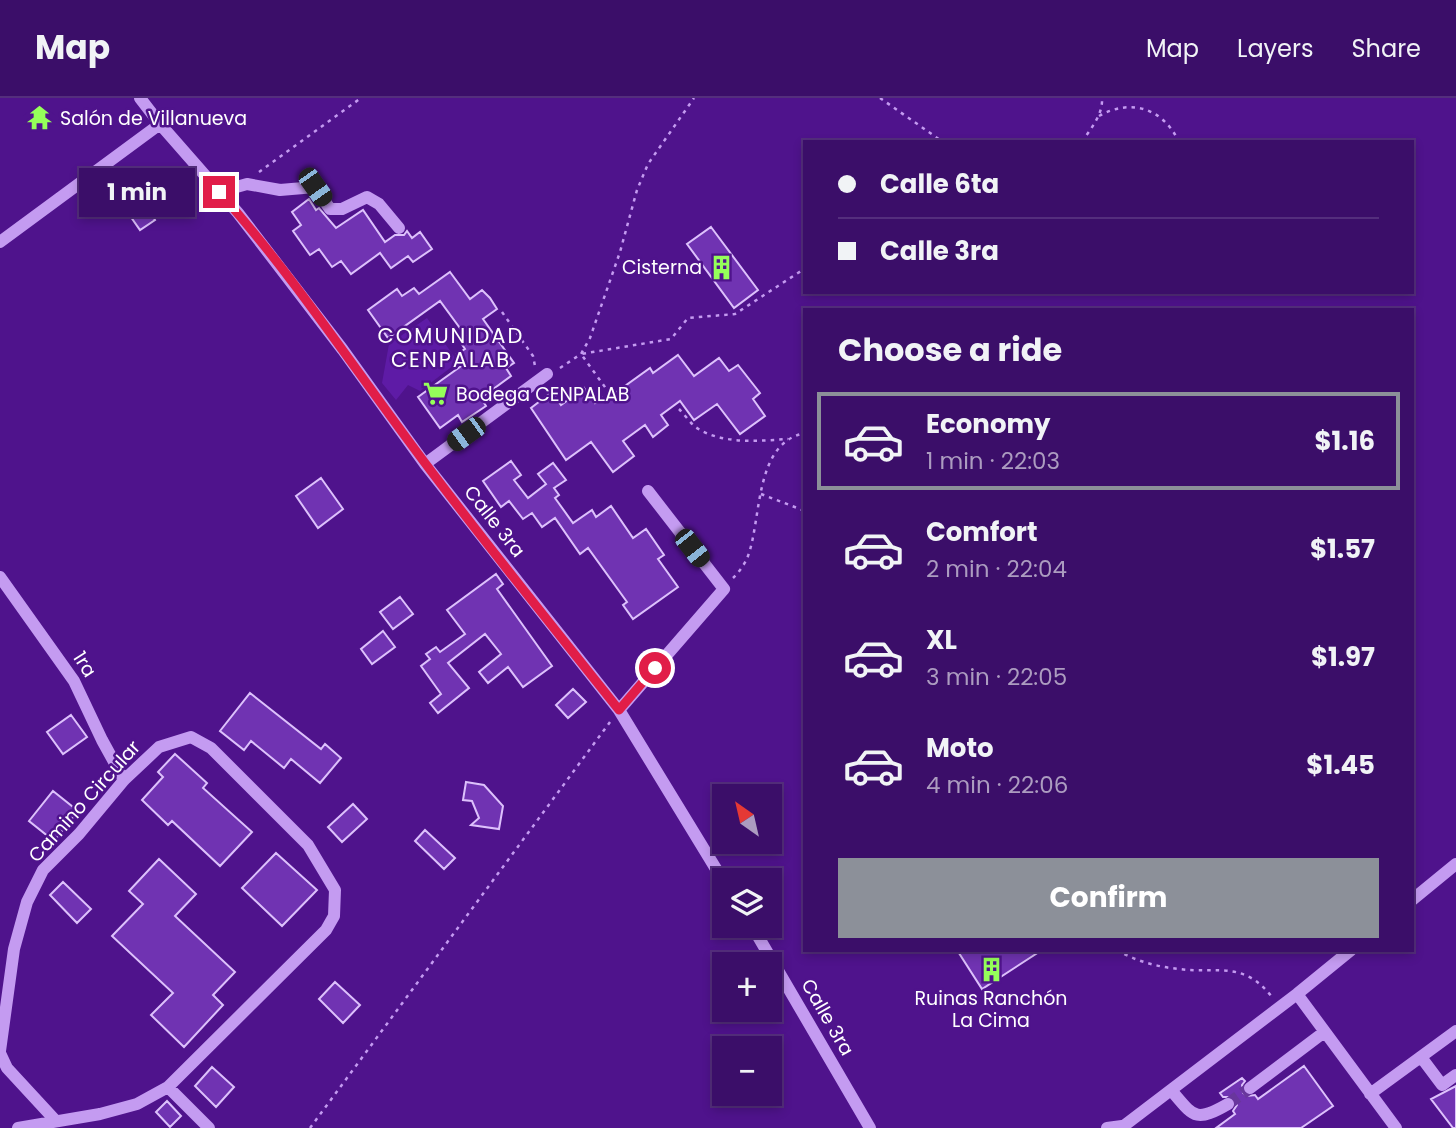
<!DOCTYPE html>
<html lang="en">
<head>
<meta charset="utf-8">
<style>
  body { margin:0; font-family:Poppins,sans-serif; background:#461c71; color:#f1f3f6; height:100vh; display:flex; flex-direction:column; font-size:26px; white-space:nowrap }
  * { box-sizing:border-box; margin:0 }
  p { font-size:23px; color:#ac9cc0 }
  .icon { flex:none; width:38px; height:38px; fill:none; stroke:currentColor; stroke-width:2; stroke-linecap:round; stroke-linejoin:round }
  .map { position:relative; flex:1; overflow:hidden }
  .sheet { position:absolute; left:803px; top:210px; width:611px; height:644px; display:flex; flex-direction:column; background:#3b0e69; border-radius:0px; box-shadow:0 4px 10px #0003,0 0 0 2px #542e7d }
  .sheet>* { flex:none }
  .top-card { position:absolute; left:803px; top:42px; width:611px; height:154px; border-radius:0px; box-shadow:0 4px 10px #0003,0 0 0 2px #542e7d; display:grid; align-content:center; height:154px; padding:0 35px; background:#3b0e69 }
  .needle { width:46px; rotate:326deg }
  .fabs { position:absolute; left:712px; top:686px; display:grid; gap:14px }
  .fabs a { display:grid; place-items:center; width:70px; height:70px; border-radius:0px; background:#3b0e69; box-shadow:0 4px 10px #0003,0 0 0 2px #542e7d; font-size:35px }
  .end { position:absolute; width:32px; height:32px; margin:-16px; border:9px solid #e11d48; background:#fff; box-shadow:0 0 0 4px #fff }
  .from { border-radius:50% }
  .bubble { position:absolute; height:49px; border-radius:0px; background:#3b0e69; box-shadow:0 4px 10px #0003,0 0 0 2px #542e7d; font-size:23px; font-weight:700; line-height:49px; text-align:center }
  .car { position:absolute; width:21px; height:42px; margin:-21px -10px; border-radius:9px; box-shadow:0 0 5px 2px #0007; background:linear-gradient(#222 24%,#8ab4d8 0 40%,#222 0 76%,#8ab4d8 0 86%,#222 0) }
  .top-card b { display:flex; align-items:center; gap:24px; height:66px; font-size:26px }
  .top-card b+b { border-top:2px solid #542e7d }
  .top-card i { width:18px; height:18px; background:#f1f3f6 }
  ul { padding:0; list-style:none }
  li { display:flex; align-items:center; gap:21px; height:98px; margin:0 14px 10px; padding:0 21px; border:4px solid transparent; border-radius:0px }
  li div { flex:1 }
  li b { display:block; font-size:26px }
  li em { font-style:normal; font-weight:700 }
  li.on { border-color:#8c9099 }
  li>.icon { width:63px; height:63px; stroke-width:1.5 }
  h2 { padding:0 35px; font-size:32px; line-height:84px }
  .button { display:flex; gap:14px; margin-top:auto; padding:14px 35px }
  .button a { flex:1; height:80px; border-radius:0px; background:#8c9099; color:#fff; font-size:28px; font-weight:700; line-height:80px; text-align:center }
  header { display:flex; align-items:center; gap:42px; box-sizing:border-box; height:98px; padding:0 35px; background:#3b0e69; border-bottom:2px solid #542e7d }
  header strong { font-size:33px }
  nav { display:flex; gap:38px; margin-inline-start:auto; font-size:24px }
  .map>svg:first-child { display:block }
  .green { fill:#5e1ba6 }
  .building { fill:#7033b2; stroke:#ddc1fc; stroke-width:2 }
  .lines { fill:none; stroke-linecap:round; stroke-linejoin:round }
  .minor-tunnel { stroke:#69369d; stroke-width:12; stroke-dasharray:12 6; stroke-linecap:butt }
  .path { stroke:#c49bf1; stroke-width:2.5; stroke-dasharray:3.5 5; stroke-linecap:butt }
  .minor { stroke:#c49bf1; stroke-width:12 }
  .route { stroke:#e11d48; stroke-width:9 }
  .labels { text-anchor:middle; stroke-width:5; stroke-linejoin:round; paint-order:stroke }
  .poi-label { font-size:19px; fill:#fff; stroke:#4f138c; text-anchor:start }
  .street-label { font-size:19px; fill:#fff; stroke:#4f138c }
  .neighbourhood-label { font-size:21px; letter-spacing:2px; fill:#fff; stroke:#4f138c }
</style>
</head>
<body>
<header>
<strong>Map</strong>
<nav><a>Map</a><a>Layers</a><a>Share</a></nav>
</header>
<div class="map">
<svg width="1456" height="1030" viewBox="0 0 1456 1030">
  <rect width="100%" height="100%" fill="#4f138c"/>
  <path class="green" d="M427 220 458 264 420 293 408 287 396 302 382 285 389 246Z"/>
  <path class="building" d="M132 89 155 122 140 132 117 99Z
    M309 101 316 112 319 110 336 130 363 112 385 144 395 137H404L407 133 412 140 420 134 432 151 413 164 408 158 391 170 380 155 351 176 341 163 332 169 319 151 310 157 293 133 301 127 292 114Z
    M711 129 758 192 734 210 687 146Z
    M450 174 470 201 482 192 490 200 497 211 483 221 514 265 506 270 511 278 481 300 486 308 462 324 458 317 440 330 418 299 464 266 457 256 465 251 459 242 465 237 440 203 388 240 368 212 397 191 402 198 414 190 419 196Z
    M678 257 694 278 719 260 729 273 738 267 760 295 753 301 765 318 740 336 717 306 694 322 680 303 661 317 668 327 653 339 645 327 623 343 634 358 613 374 591 344 566 362 531 310 552 294 561 307 584 290 595 305 602 300 604 303 650 270 653 275Z
    M511 363 521 377 514 382 528 400 546 386 538 376 553 365 566 382 554 390 559 397 555 400 573 425 592 412 596 419 611 408 633 440 646 431 664 457 658 461 678 489 633 521 623 507 627 504 588 450 580 456 555 420 542 429 532 415 523 421 509 403 501 409 483 383Z
    M321 380 343 411 318 430 296 398Z
    M496 476 503 486 497 491 552 568 523 589 508 569 488 585 479 574 501 556 485 536 448 565 469 590 438 615 430 605 441 596 421 568 430 561 426 556 436 549 440 554 465 536 447 512Z
    M400 499 413 516 393 531 380 514Z
    M383 533 395 549 372 566 361 551Z
    M573 591 586 604 568 620 556 607Z
    M250 595 321 651 325 646 341 660 320 685 291 661 284 670 251 643 244 652 220 633Z
    M71 617 87 639 63 656 47 634Z
    M175 656 207 685 203 690 252 734 220 768 172 723 168 727 142 702 163 679 158 674Z
    M466 684 484 687 503 708 499 731 471 727 479 720 472 703 463 702Z
    M53 693 78 713 54 743 29 723Z
    M353 706 367 721 342 744 328 729Z
    M425 732 455 760 444 771 415 743Z
    M276 755 317 792 282 828 242 790Z
    M159 761 196 796 175 818 235 874 213 897 223 907 184 949 151 917 173 895 112 838 143 806 129 793Z
    M63 784 91 811 77 825 50 797Z
    M957 852H1042L982 891Z
    M335 884 360 907 343 925 319 901Z
    M1304 968 1333 1008 1301 1030H1216L1235 1016 1233 1013 1237 1007 1233 999H1223L1220 995 1242 980 1245 983 1242 987 1243 995 1247 998 1255 997 1258 1001Z
    M212 969 234 989 216 1009 195 988Z
    M1456 988V1030H1453L1431 1001Z
    M167 1003 181 1018 170 1029 156 1014Z"/>
  <g class="lines">
    <path class="minor-tunnel" d="M1228 1006 1250 990"/>
    <path class="path" d="M880 0 943 44
      M1099 18C1131 0 1163 10 1179 44
      M1082 44C1091 30 1103 17 1102 0
      M259 74 361 0
      M502 214 533 258 535 268
      M560 270 581 256 590 240 620 154 637 92 648 66 694 0
      M610 296 581 256 671 241 688 220 735 216 801 173 805 166
      M679 311C684 316 689 323 694 328 720 347 758 343 788 341
      M761 396 805 413
      M733 480C739 474 745 466 748 458 762 420 754 345 805 335
      M1117 852C1135 863 1158 869 1179 871 1218 876 1243 862 1272 899
      M310 1030 610 624"/>
    <path class="minor" d="M140 0 160 26 238 115 343 252 425 366 619 612 724 784
      M219 94 247 86 280 92 315 89 330 111H342L367 99 379 106 399 130
      M0 144 160 26
      M425 366 547 276
      M0 479 74 583 102 642 124 682
      M619 612 724 491 648 393
      M1412 802 1456 766
      M752 828 870 1030
      M1297 896 1396 1030
      M0 953 14 851 27 804 43 772 79 736 124 682 159 649 191 639 211 650 308 747 335 792 334 818 326 832 168 989 137 1006 100 1016 18 1030
      M0 955 7 970 55 1022
      M1421 959 1442 987 1456 977
      M168 989 209 1030
      M1250 990 1323 935
      M1171 992C1194 1019 1195 1025 1228 1006
      M1370 996 1456 933
      M1107 1030 1122 1028
      M1121 1030 1297 896 1351 852"/>
  </g>
  <g class="lines">
    <path class="route" d="M219 94C294 178 357 275 425 365 488 449 554 530 619 612L655 570"/>
  </g>
  <defs>
    <symbol id="temple-bare" viewBox="-9 -9 18 18"><path d="M0-6L5-2H3V0L6.5 2.5H4V6H1.5V3h-3V6H-4V2.5H-6.5L-3 0V-2H-5Z" fill="#95ff5a" stroke="#4f138c" stroke-width="2.5" paint-order="stroke"/></symbol>
    <symbol id="building-bare" viewBox="-9 -9 18 18"><path d="M-4-6H4V6H1V3H-1V6H-4ZM-2.5-4.3h1.7v1.8h-1.7ZM.8-4.3h1.7v1.8H.8ZM-2.5-1h1.7V.8h-1.7ZM.8-1h1.7V.8H.8Z" fill="#95ff5a" stroke="#4f138c" stroke-width="2.5" paint-order="stroke"/></symbol>
    <symbol id="supermarket-bare" viewBox="-9 -9 18 18"><path d="M-6-5.5h2.5l.6 2H6L4.5 2H-2.5L-4.4-4H-6ZM-1.5 3.2a1.3 1.3 0 1 0 .1 0ZM3 3.2a1.3 1.3 0 1 0 .1 0Z" fill="#95ff5a" stroke="#4f138c" stroke-width="2.5" paint-order="stroke"/></symbol>
  </defs>
  <g fill-rule="evenodd">
    <use href="#temple-bare" x="22" y="2" width="35" height="35"/>
    <use href="#building-bare" x="704" y="152" width="35" height="35"/>
    <use href="#supermarket-bare" x="418" y="278" width="35" height="35"/>
    <use href="#building-bare" x="974" y="854" width="35" height="35"/>
  </g>
  <g class="labels">
    <g class="poi-label">
      <text x="60" y="27">Salón de Villanueva</text>
      <text x="702" y="176" text-anchor="end">Cisterna</text>
      <text x="456" y="303">Bodega CENPALAB</text>
      <text x="991" y="907" text-anchor="middle">Ruinas Ranchón<tspan x="991" dy="22">La Cima</tspan></text>
    </g>
    <g class="street-label">
      <text transform="translate(495 423) rotate(52)" y="7">Calle 3ra</text>
      <text transform="translate(85 566) rotate(58)" y="7">1ra</text>
      <text transform="translate(84 703) rotate(-48)" y="7">Camino Circular</text>
      <text transform="translate(828 919) rotate(60)" y="7">Calle 3ra</text>
    </g>
    <g class="neighbourhood-label">
      <text x="451" y="245">COMUNIDAD<tspan x="451" dy="24">CENPALAB</tspan></text>
    </g>
  </g>
</svg>
<div class="fabs">
<a><svg class="needle" viewBox="-14 -14 28 28"><path d="M0-13l5 13h-10z" fill="#e53935"/><path d="M0 13l5-13h-10z" fill="#ac9cc0"/></svg></a>
<a><svg class="icon" aria-label="layers" viewBox="0 0 24 24"><path d="M12 4l9 5-9 5-9-5zM3 14l9 5 9-5"/></svg></a>
<a>+</a>
<a>−</a>
</div>
<i class="end from" style="left:655px;top:570px"></i>
<i class="end" style="left:219px;top:94px"></i>
<div class="bubble" style="left:79px;top:70px;width:116px">1 min</div>
<i class="car" style="left:315px;top:89px;rotate:145deg"></i>
<i class="car" style="left:466px;top:336px;rotate:234deg"></i>
<i class="car" style="left:692px;top:450px;rotate:142deg"></i>
<div class="top-card">
<b><i class="from"></i>Calle 6ta</b>
<b><i></i>Calle 3ra</b>
</div>
<section class="sheet">
<h2>Choose a ride</h2>
<ul>
<li class="on"><svg class="icon" aria-label="car" viewBox="0 0 24 24"><path d="M5 17H2v-5l4-1 3-4h7l3 4 3 1v5h-3M9 17h6M6 11h13"/><circle cx="7" cy="17" r="2"/><circle cx="17" cy="17" r="2"/></svg><div><b>Economy</b><p>1 min · 22:03</p></div><em>$1.16</em></li>
<li><svg class="icon" aria-label="car" viewBox="0 0 24 24"><path d="M5 17H2v-5l4-1 3-4h7l3 4 3 1v5h-3M9 17h6M6 11h13"/><circle cx="7" cy="17" r="2"/><circle cx="17" cy="17" r="2"/></svg><div><b>Comfort</b><p>2 min · 22:04</p></div><em>$1.57</em></li>
<li><svg class="icon" aria-label="car" viewBox="0 0 24 24"><path d="M5 17H2v-5l4-1 3-4h7l3 4 3 1v5h-3M9 17h6M6 11h13"/><circle cx="7" cy="17" r="2"/><circle cx="17" cy="17" r="2"/></svg><div><b>XL</b><p>3 min · 22:05</p></div><em>$1.97</em></li>
<li><svg class="icon" aria-label="car" viewBox="0 0 24 24"><path d="M5 17H2v-5l4-1 3-4h7l3 4 3 1v5h-3M9 17h6M6 11h13"/><circle cx="7" cy="17" r="2"/><circle cx="17" cy="17" r="2"/></svg><div><b>Moto</b><p>4 min · 22:06</p></div><em>$1.45</em></li>
</ul>
<div class="button"><a>Confirm</a></div>
</section>
</div>
</body>
</html>
